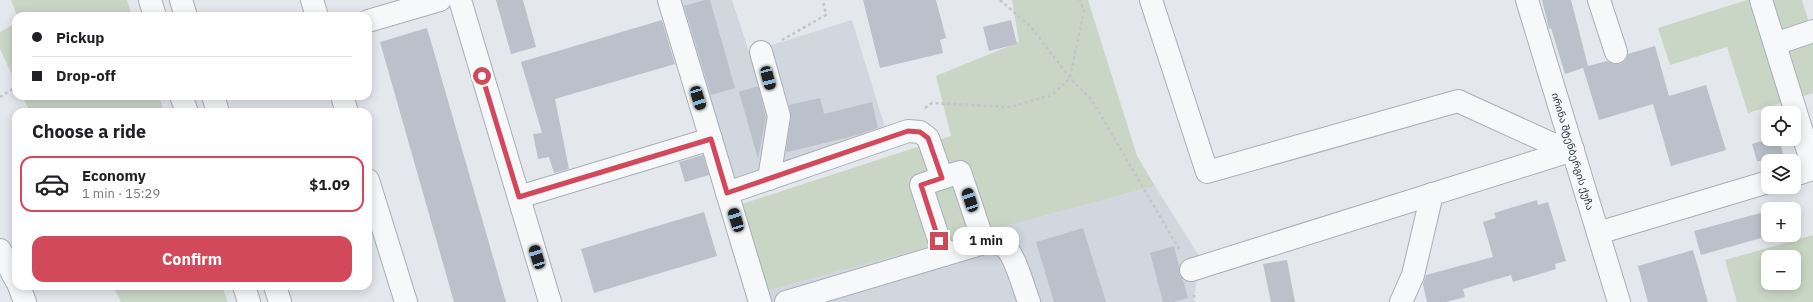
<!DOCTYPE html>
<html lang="en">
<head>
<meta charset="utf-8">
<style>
  body { margin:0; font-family:"IBM Plex Sans","Noto Sans Georgian",sans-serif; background:#f2f2f2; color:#202124; height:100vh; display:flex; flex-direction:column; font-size:15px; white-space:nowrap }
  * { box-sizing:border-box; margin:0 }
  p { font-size:13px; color:#757577 }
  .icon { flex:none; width:22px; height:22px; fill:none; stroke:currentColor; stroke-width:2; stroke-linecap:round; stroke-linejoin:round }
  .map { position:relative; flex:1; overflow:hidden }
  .drawer { position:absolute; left:12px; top:108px; width:360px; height:182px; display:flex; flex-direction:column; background:#fff; border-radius:12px; box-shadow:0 2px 10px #0003 }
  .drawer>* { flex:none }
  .guide { position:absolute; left:12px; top:12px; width:360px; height:88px; border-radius:12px; box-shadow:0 2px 10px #0003; display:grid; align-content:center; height:88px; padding:0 20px; background:#fff }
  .fabs { position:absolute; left:1761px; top:106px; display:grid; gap:8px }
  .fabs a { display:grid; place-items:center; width:40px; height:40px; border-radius:8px; background:#fff; box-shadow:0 2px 10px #0003; font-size:20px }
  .end { position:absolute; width:18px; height:18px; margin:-9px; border:5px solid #d1495b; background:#fff; box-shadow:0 0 0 2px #fff }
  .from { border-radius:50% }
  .bubble { position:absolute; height:28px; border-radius:12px; background:#fff; box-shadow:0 2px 10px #0003; font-size:13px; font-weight:700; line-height:28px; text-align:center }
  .car { position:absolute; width:12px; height:24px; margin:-12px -6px; border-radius:5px; box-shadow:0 0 3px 1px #0007; background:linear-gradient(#222 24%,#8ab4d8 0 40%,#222 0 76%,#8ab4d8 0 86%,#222 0) }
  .guide b { display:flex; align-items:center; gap:14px; height:38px; font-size:15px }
  .guide b+b { border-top:1px solid #e0e0e0 }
  .guide i { width:10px; height:10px; background:#202124 }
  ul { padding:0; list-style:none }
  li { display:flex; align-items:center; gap:12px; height:56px; margin:0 8px 6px; padding:0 12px; border:2px solid transparent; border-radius:12px }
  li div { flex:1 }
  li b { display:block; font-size:15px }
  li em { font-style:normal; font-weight:700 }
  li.active { border-color:#d1495b }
  li>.icon { width:36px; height:36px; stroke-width:1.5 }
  h2 { padding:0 20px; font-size:18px; line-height:48px }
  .cta { display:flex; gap:8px; margin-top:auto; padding:8px 20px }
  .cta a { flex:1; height:46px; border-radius:12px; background:#d1495b; color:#fff; font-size:16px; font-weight:700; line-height:46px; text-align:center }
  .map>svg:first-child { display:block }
  .built { fill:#d2d6de }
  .green { fill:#c9d6c5; fill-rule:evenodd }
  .building { fill:#bbc0ca }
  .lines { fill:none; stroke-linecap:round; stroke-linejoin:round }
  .minor-casing { stroke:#a9aeb7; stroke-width:24 }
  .path { stroke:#c2c5cb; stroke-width:2.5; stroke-dasharray:3 3; stroke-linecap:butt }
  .minor { stroke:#f7f8fa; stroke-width:22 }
  .route { stroke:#d1495b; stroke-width:5 }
  .labels { text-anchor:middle; stroke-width:3.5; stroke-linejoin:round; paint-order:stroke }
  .street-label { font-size:10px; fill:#2b3445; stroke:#f4f6f9 }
</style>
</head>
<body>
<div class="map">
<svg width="1813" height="302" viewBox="0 0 1813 302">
  <rect width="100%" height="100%" fill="#e4e7ec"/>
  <path class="built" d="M673 0H732L749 52 852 20 887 134 729 183Z
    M1155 186 1201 259 1193 302H769L766 291Z"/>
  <path class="green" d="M11 0H127L132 16H17Z
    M1012 0H1088L1137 156 1155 186 766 291 739 205 951 136 936 76 1019 42Z
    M1747 0H1802L1813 36V93L1748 113 1727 47 1670 65 1658 28Z
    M16 23V83L0 49V32Z
    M22 96H159L164 112H30Z
    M1813 235V302H1737L1725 260ZM1768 257H1794V283H1768Z
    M113 286H222L228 302H121Z"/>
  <path class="building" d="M496 0H523L536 47 511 54Z
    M705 0H710L735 88 711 95 684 6Z
    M863 0H936L946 38 940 40 943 53 880 68Z
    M1542 0H1571L1588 66 1607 61 1613 64H1620L1625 61 1628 54 1655 46 1669 96 1706 85 1726 150 1671 166 1653 104 1599 120 1583 68 1565 74 1551 28 1549 29Z
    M662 20 675 64 555 99 569 169 554 173 549 157 538 159 533 134 542 133 521 62Z
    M1011 20 1017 44 989 51 983 27Z
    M427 28 506 302H454L380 42Z
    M758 86 766 117 758 159 739 92Z
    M820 98 824 114 872 102 878 128 857 135 788 152 786 151 791 118 789 105Z
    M1768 139H1779L1785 161H1757L1752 144Z
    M703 155 709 175 685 182 679 162Z
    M1537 200 1538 205 1548 202 1566 261 1555 264 1556 269 1513 282 1511 275 1463 289 1465 297 1446 302H1427L1423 284 1426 275 1493 257 1483 222 1496 218 1494 213Z
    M1768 211V236L1701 255 1694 231Z
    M704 212 717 256 594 293 581 249Z
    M1083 228 1106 302H1054L1036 242Z
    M1174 246 1179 266V273L1183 280 1188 298 1173 302H1163L1150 253Z
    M1693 250 1708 302H1648L1638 266Z
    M1287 260 1295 302H1271L1263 264Z"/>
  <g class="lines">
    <defs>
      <g id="minor">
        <path d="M150 0 155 16"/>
        <path d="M181 0 186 16"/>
        <path d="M312 0 317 16"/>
        <path d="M460 0 550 302"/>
        <path d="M669 0 760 302"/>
        <path d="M1151 0 1207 172 1458 101 1550 143 1573 150"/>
        <path id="s1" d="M1527 0 1619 302"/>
        <path d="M1599 0 1616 52"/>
        <path d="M1761 0 1813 167"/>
        <path d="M368 21 440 0"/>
        <path d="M1775 44 1813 31"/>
        <path d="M761 52 779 116 769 179"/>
        <path d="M181 96 187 112"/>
        <path d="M213 96 218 112"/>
        <path d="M342 96 347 112"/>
        <path d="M1794 175 1813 169"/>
        <path d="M368 180 406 302"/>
        <path d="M727 193 908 131 920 132 928 138 942 178"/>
        <path d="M519 197 711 139"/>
        <path d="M1598 233 1768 182"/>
        <path d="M0 250 16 280"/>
        <path d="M944 255 921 185 960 172 984 243"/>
        <path d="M1191 270 1573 150"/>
        <path d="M19 286 25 302"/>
        <path d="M244 286 249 302"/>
        <path d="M275 286 280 302"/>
        <path d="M786 302 984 243C991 243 1000 242 1005 247 1015 255 1024 289 1029 302"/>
        <path d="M1401 302 1413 275 1432 194"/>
      </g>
    </defs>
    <use href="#minor" class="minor-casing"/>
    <path class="path" d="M1000 0 1031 27 1070 78 1092 100 1179 249
      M782 40 826 15 823 0
      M0 97 16 87
      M925 108 932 103 1010 107 1052 95 1070 78 1084 11 1080 0
      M1194 295V302"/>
    <use href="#minor" class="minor"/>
  </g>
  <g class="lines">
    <path class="route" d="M482 76 519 197 711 139 727 193 908 131 920 132 928 138 942 178 921 185 939 241"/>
  </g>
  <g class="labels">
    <g class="street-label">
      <text dy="4" stroke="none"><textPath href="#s1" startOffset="158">ირინა შტენბერგის ქუჩა</textPath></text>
    </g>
  </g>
</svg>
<div class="fabs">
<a><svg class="icon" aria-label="locate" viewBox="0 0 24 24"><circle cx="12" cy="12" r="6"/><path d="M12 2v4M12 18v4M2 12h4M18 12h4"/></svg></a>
<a><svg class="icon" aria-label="layers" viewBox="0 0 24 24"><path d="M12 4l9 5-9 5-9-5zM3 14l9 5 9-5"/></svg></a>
<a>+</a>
<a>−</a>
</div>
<i class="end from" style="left:482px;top:76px"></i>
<i class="end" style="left:939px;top:241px"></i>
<div class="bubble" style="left:953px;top:227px;width:66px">1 min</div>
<i class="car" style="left:768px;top:78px;rotate:165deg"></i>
<i class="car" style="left:698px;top:98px;rotate:163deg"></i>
<i class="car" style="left:970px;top:200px;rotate:342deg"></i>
<i class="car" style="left:736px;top:220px;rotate:343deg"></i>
<i class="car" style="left:537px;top:257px;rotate:343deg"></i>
<div class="guide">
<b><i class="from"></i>Pickup</b>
<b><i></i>Drop-off</b>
</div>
<section class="drawer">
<h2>Choose a ride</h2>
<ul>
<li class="active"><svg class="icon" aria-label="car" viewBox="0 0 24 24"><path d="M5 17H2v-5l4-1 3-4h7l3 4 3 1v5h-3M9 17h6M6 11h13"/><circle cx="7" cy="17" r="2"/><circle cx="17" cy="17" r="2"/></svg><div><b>Economy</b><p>1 min · 15:29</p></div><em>$1.09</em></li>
</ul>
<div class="cta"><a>Confirm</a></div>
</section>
</div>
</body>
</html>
